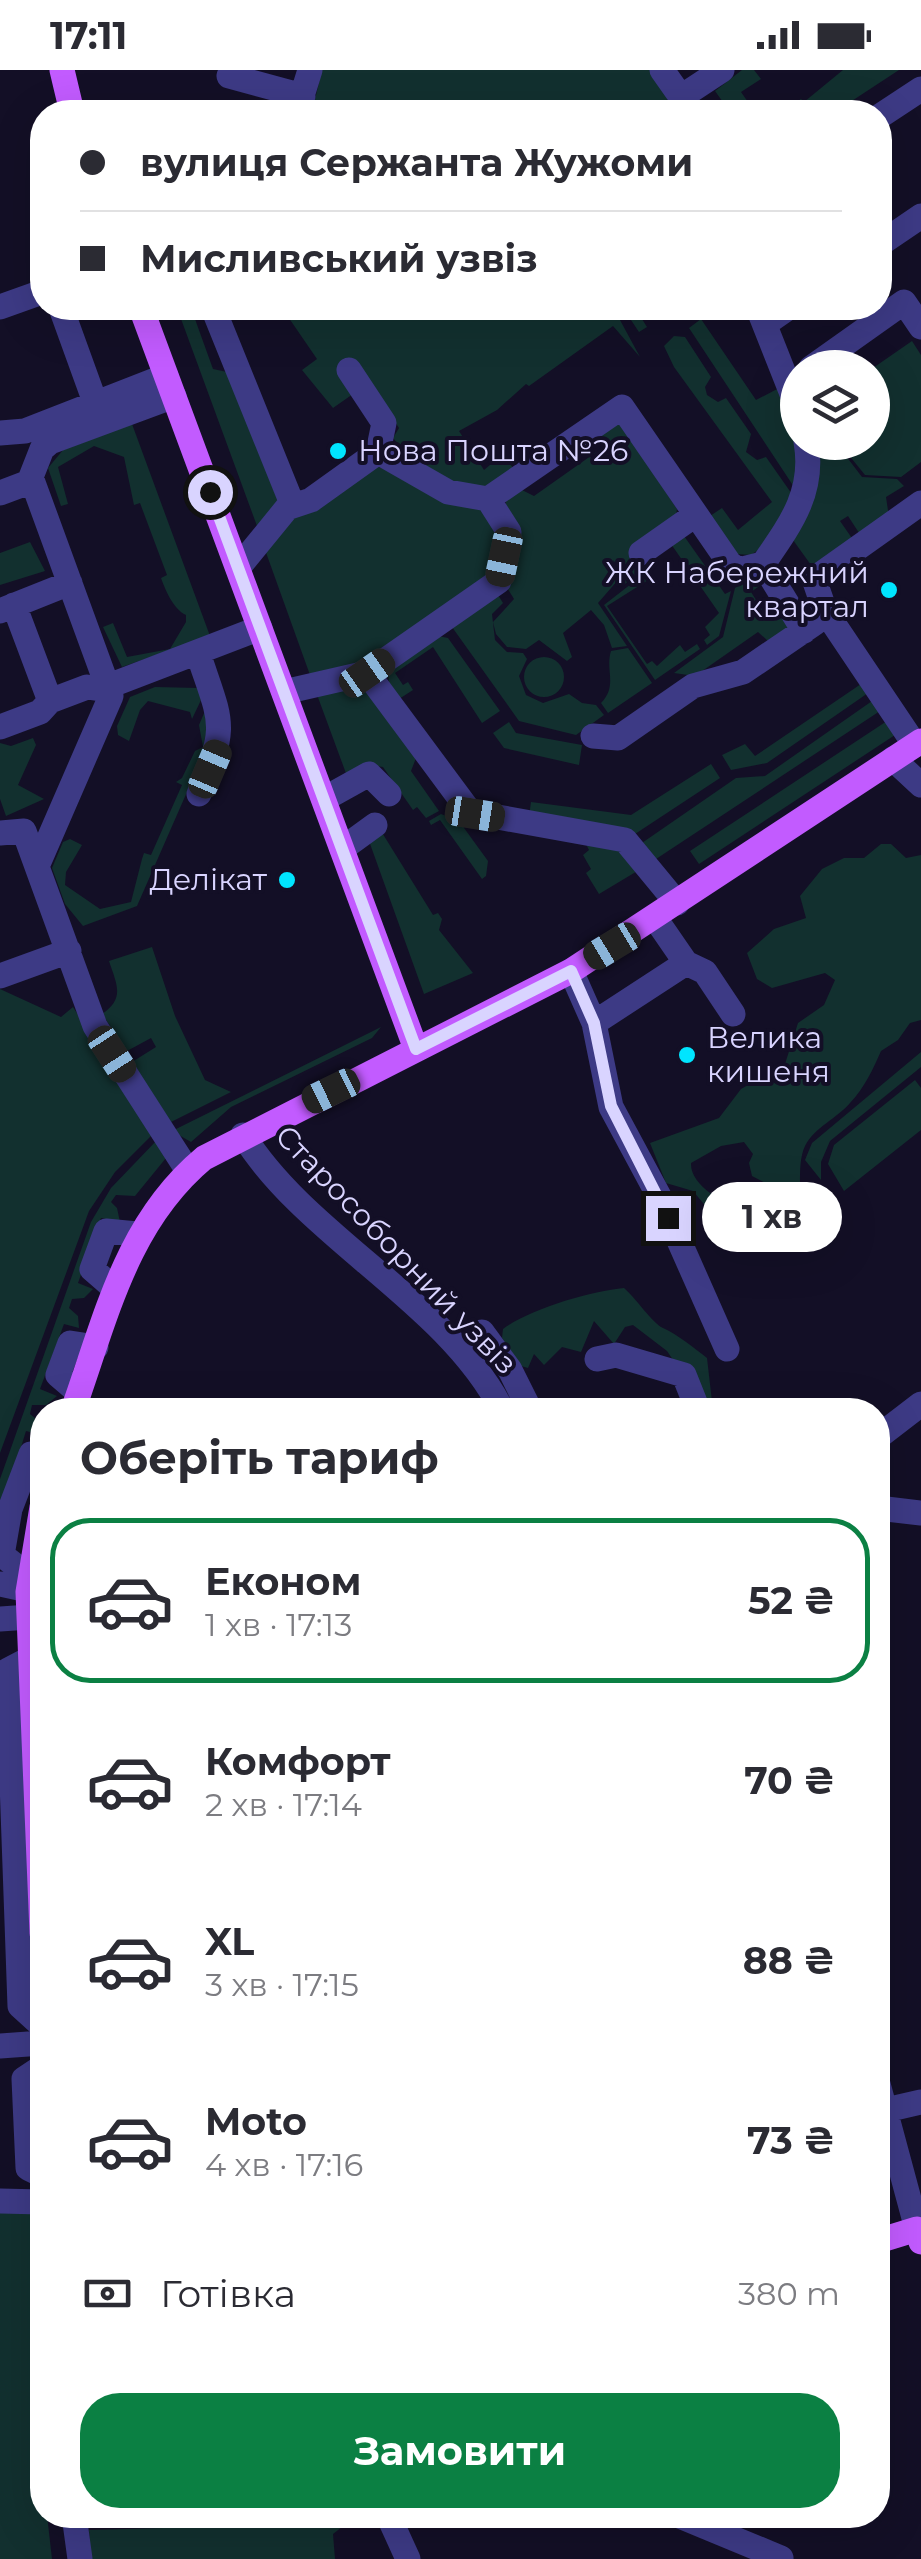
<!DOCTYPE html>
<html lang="uk">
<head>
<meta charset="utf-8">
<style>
  body { margin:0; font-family:Montserrat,sans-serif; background:#f7f7f7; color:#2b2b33; height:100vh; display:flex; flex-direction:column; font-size:38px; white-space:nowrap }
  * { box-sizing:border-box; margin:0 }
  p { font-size:32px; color:#7c7c81 }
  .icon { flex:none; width:55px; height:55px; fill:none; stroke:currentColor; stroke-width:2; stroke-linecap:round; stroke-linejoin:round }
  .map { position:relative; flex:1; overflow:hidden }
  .drawer { position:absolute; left:30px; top:1328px; width:860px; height:1130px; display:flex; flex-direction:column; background:#fff; border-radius:40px; box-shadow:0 10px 40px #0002 }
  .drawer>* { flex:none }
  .hud { position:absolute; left:30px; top:30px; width:862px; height:220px; border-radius:40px; box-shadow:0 10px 40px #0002; display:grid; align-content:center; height:220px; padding:0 50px; background:#fff }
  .fabs { position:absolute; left:780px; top:280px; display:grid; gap:20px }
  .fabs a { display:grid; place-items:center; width:110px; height:110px; border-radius:50%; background:#fff; box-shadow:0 10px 40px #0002; font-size:50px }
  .end { position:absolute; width:45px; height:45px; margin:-22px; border:12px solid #d9d4ff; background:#111; box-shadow:0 0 0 5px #111 }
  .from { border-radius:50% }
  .bubble { position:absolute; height:70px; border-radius:35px; background:#fff; box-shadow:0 10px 40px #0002; font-size:32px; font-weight:700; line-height:70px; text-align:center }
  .car { position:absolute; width:30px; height:60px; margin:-30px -15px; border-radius:12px; box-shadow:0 0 8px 2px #0007; background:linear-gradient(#222 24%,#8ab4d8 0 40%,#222 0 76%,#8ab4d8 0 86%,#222 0) }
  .hud b { display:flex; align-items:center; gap:35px; height:95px; font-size:38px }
  .hud b+b { border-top:2px solid #e1e1e2 }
  .hud i { width:25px; height:25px; background:#2b2b33 }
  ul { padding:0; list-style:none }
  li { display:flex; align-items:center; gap:30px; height:165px; margin:0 20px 15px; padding:0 30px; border:5px solid transparent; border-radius:40px }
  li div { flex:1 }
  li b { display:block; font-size:38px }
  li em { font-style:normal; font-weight:700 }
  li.selected { border-color:#0b8043 }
  li>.icon { width:90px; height:90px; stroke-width:1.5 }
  h2 { padding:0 50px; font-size:45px; line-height:120px }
  .pay { display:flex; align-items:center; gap:25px; height:110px; padding:0 50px; font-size:38px }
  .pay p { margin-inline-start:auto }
  .action { display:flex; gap:20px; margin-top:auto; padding:20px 50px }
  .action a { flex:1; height:115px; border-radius:40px; background:#0b8043; color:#fff; font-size:40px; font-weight:700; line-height:115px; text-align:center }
  .status { display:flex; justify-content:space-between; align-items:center; height:70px; padding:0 50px; background:#fff; direction:ltr }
  .status svg { height:28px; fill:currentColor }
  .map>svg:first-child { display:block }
  .green { fill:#12302f }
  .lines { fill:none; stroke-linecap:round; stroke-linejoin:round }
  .minor { stroke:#3d3a85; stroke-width:25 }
  .major { stroke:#c25bff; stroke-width:25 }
  .route { stroke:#d9d4ff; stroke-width:12 }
  .poi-dot { fill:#00e5ff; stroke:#130f26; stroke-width:4 }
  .labels { text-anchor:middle; stroke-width:8; stroke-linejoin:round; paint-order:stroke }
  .poi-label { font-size:30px; fill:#d9d4ff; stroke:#130f26; text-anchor:start }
  .street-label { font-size:30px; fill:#d9d4ff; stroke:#130f26 }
</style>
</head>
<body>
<div class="status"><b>17:11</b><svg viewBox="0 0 49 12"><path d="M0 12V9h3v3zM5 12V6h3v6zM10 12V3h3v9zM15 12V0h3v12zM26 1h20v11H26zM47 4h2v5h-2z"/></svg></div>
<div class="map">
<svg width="921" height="2489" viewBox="0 0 921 2489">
  <rect width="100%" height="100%" fill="#130f26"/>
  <path class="green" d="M322 0H654L672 26 661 34 666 42H312Z
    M742 0H754L761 9 741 22 755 42H730L715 21Z
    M843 0H899L835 42H782L801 29 804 32Z
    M177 238H191L213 299 227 302 278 431 257 456Z
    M282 238H635L647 257 639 262 629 247 620 250 640 287 613 256 529 316 526 314 497 340 459 361 484 400 503 384 513 398C505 404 494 414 485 416 450 422 413 393 393 368L399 358 356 292 353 324 333 338 302 300 317 289Z
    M701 249 756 330 781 317 797 361 798 423 689 258Z
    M674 266 685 267 711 307 705 317 707 325 718 332 726 328 751 364 746 382 757 390 766 387 794 427 766 474 751 485 736 484 710 446 722 438 738 460 772 432 674 297 664 276Z
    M912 271 921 285V392L901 407 865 405 839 373 872 372 873 298Z
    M619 352 677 439 676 445 634 477 647 498 622 516 620 497 613 490 618 510 598 533 627 576 612 578 604 555 591 540 563 563 572 587 567 591 539 570 526 579 507 577 496 564 493 552 514 529 506 516V430L522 420 534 426 602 378 600 366Z
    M132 354 210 566 122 597 103 557 113 553 127 587 170 579 186 552V545C173 539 165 519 161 508L167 505 140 433 134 435 124 387 94 376 58 397 68 434 61 436 48 398 63 380Z
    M812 373H836L862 407 897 409 904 416 886 427 889 447 863 469 848 446 840 451 856 474 816 502 793 470Z
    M374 395 479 438 499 460 495 501 367 592 310 605 264 477 293 442Z
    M684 466 725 524 731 521 719 566 707 575 704 570 710 565 705 557 719 543 671 474Z
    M30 472 45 501 0 515V483Z
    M649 500 653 507 607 536 647 594 652 591 657 596 680 575 685 582 697 574 700 579 655 610 604 535Z
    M748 510 761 515 751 522 763 541 777 537 789 558 768 571 758 562 695 606 674 603 723 567 735 518Z
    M498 525 503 533 492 544 495 570 507 582 523 583 527 589 519 606 526 625 543 633 569 624 582 633 596 635 604 645 576 665 519 651 452 557Z
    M438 566 448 568 500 641 482 653 433 577 395 603 403 615 408 612 413 620 399 629 389 614 388 602Z
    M628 578 652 613 608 643 601 633C618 616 605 600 611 581Z
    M524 607a20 20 0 1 1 40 0a20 20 0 1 1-40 0Z
    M361 613 416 688 411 701 439 741 426 748 417 737 413 740 383 697 363 694 347 706 316 622Z
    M861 614 868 623 767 693 731 700 722 685 745 674 755 686Z
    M155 617 198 618 201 630 192 649 190 642 148 631 140 640 129 671 118 665 117 656 130 627Z
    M872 631 883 639 653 791 639 775 736 708 765 706Z
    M205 641 212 665 137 836 83 856 65 834 52 798 63 772 70 769 82 775 66 802 65 815 100 839 131 832 142 789 144 783 151 785 182 715 176 712 182 708 195 681 203 677 199 655Z
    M890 649 895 665 699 794 690 781Z
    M509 652 516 663 582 675 579 695 504 678 493 663Z
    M33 668 36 675 18 715 44 729 6 746 0 729V673L11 676Z
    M711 694 720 708 632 766 529 747 531 732 631 745Z
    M441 744 459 751 488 791 486 806 482 809 440 750 431 755 429 751Z
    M381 761 433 845 438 843 442 849 439 860 473 903 424 924 369 771Z
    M584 770 610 772 644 797 599 824 586 803 591 799 583 785 589 780Z
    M881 774H891L906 788 921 785V950L910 953 898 970 881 981C873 999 865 1017 850 1033 836 1049 815 1057 805 1076 795 1097 805 1131 795 1143L789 1142 771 1116 752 1106 749 1093 753 1084 744 1072 721 1076 691 1093C690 1116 725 1133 741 1141L743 1149 729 1164 693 1121 666 1113 650 1073 719 1048 741 1019 785 994 798 953 824 935 835 910 825 903 772 918 757 909 747 883 774 859 806 848 800 826 822 799 844 788H864Z
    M152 877 175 946 205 1010 231 1022 171 1052 132 992 156 977 151 968 127 981 102 944C125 928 117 915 109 891Z
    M0 919 61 947 73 937 154 1063 115 1102 89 1141 0 1383Z
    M381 957 372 968 231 1037 191 1072 172 1061Z
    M921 982V997L830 1071 821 1092V1110L805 1090 812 1073Z
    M915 1010 921 1018V1060L844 1121 828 1094 834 1075Z
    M158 1069 166 1088 135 1126 116 1125 111 1132 117 1138 120 1152 101 1148 78 1213 93 1219 84 1228 72 1229 69 1238 78 1246 79 1258 64 1254 40 1319 57 1326 46 1335H32L30 1344 41 1353 42 1365 26 1361 0 1445V1409L91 1152 111 1118Z
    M624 1218C635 1227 653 1254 663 1258 678 1265 693 1277 707 1288L713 1340H707L667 1281 633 1255 625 1257 614 1274 594 1251 581 1282 562 1277 544 1295 534 1284 528 1298 521 1296 502 1268 503 1259C530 1239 591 1221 624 1218Z
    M0 2140 31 2143 35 2151 42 2445H47L52 2489H0Z
    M347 2453 333 2464 335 2489H91L89 2460Z"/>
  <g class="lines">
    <path class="minor" d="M662 0 681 27 722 0
      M229 6 303 26
      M297 42 310 0
      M880 46 921 19
      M880 174 921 146
      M0 237 42 222
      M61 238 95 332
      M213 238 293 436
      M758 238 798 339
      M765 254 788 238
      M811 298 904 232 921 257
      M349 300 384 353 378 382
      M0 363 25 361 166 306
      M0 423 32 411
      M641 483 695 445
      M763 494C790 455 815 422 806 372
      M238 498 287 438 311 430 378 382 448 422 488 429
      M0 541 70 513
      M198 583C221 653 229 653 199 724
      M284 622 367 603
      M50 631 87 617 101 619 260 558
      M0 657 40 642 50 631 14 535
      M593 666 618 668 693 616 743 602 815 553
      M915 675 825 541 814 509 921 433
      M893 689 921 715
      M324 729 369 704 389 724
      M0 763 24 761 95 956 188 1101
      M342 779 375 755
      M38 794 111 626 31 407 42 379 50 372 174 326
      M677 833 625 770 470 742 367 603 499 511 509 462 488 429 622 337 730 494 739 500 763 494 804 561
      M686 893 705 902 733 944
      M571 901 594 953 611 1037 661 1130 727 1279
      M0 906 69 881
      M594 953 686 893 655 848
      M243 1065C306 1167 447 1232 502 1340
      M115 1219 92 1199 106 1161 137 1164
      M482 1262 510 1300 530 1340
      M597 1289 616 1285 684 1305 698 1340
      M79 1323 58 1305 70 1273 96 1277
      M878 1367 921 1334
      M878 1438 921 1443
      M29 1506 2 1485 10 1439 31 1384 42 1383
      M0 1514 42 1523
      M0 1549 29 1547
      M31 1588 8 1600 20 1936 42 1956
      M0 1976 42 1973
      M42 1997 24 2009 28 2098 42 2105
      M878 2014 917 2159
      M886 2040 921 2032
      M0 2131 42 2132
      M74 2445 80 2489
      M388 2445 408 2489
      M677 2445 781 2488"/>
    <path class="major" d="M62 0 72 42
      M141 238 416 979
      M73 1340C106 1248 126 1153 204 1088L571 901 921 671
      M42 1437 28 1522 42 1863
      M878 2171 917 2159 921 2172"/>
  </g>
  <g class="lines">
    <path class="route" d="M210 422 416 979 571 901 594 953 611 1036 668 1148"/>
  </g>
  <g class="poi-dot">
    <circle cx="338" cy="381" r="10"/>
    <circle cx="889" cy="520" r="10"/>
    <circle cx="287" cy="810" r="10"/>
    <circle cx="687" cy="985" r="10"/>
  </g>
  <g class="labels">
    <g class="poi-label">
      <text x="358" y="391">Нова Пошта №26</text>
      <text x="869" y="513" text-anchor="end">ЖК Набережний<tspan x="869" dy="34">квартал</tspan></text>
      <text x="267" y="820" text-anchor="end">Делікат</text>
      <text x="707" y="978">Велика<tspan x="707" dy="34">кишеня</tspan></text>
    </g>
    <g class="street-label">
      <text transform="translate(396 1180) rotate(46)" y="10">Старособорний узвіз</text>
    </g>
  </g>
</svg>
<div class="fabs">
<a><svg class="icon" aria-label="layers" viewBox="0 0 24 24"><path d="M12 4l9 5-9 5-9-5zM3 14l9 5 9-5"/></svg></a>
</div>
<i class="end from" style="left:210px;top:422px"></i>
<i class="end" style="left:668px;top:1148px"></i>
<div class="bubble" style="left:702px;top:1112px;width:140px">1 хв</div>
<i class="car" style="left:504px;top:487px;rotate:192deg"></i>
<i class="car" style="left:367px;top:603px;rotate:55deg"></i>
<i class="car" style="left:210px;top:699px;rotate:23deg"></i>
<i class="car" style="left:475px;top:744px;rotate:99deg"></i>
<i class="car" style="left:612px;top:876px;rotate:239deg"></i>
<i class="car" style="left:112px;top:984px;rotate:147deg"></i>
<i class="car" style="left:331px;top:1021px;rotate:244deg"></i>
<div class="hud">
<b><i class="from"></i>вулиця Сержанта Жужоми</b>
<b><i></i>Мисливський узвіз</b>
</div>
<section class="drawer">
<h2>Оберіть тариф</h2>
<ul>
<li class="selected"><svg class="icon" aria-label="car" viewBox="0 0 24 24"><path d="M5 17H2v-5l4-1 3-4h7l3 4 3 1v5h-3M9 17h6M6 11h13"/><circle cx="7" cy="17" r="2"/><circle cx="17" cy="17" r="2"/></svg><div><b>Економ</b><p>1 хв · 17:13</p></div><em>52 ₴</em></li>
<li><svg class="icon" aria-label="car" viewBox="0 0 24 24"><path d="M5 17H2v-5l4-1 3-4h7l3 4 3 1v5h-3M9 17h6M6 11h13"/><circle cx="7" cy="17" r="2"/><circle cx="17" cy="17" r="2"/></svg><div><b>Комфорт</b><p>2 хв · 17:14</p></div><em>70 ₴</em></li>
<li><svg class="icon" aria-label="car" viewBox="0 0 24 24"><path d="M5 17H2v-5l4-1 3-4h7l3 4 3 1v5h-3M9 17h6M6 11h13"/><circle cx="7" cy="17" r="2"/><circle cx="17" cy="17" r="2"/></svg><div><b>XL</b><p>3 хв · 17:15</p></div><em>88 ₴</em></li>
<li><svg class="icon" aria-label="car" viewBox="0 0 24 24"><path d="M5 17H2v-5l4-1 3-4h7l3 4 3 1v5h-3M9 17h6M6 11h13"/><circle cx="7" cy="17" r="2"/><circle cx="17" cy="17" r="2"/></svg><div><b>Moto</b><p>4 хв · 17:16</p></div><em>73 ₴</em></li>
</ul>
<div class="pay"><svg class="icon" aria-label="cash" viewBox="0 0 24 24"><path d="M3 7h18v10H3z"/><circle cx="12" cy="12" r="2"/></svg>Готівка<p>380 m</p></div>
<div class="action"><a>Замовити</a></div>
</section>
</div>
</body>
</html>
